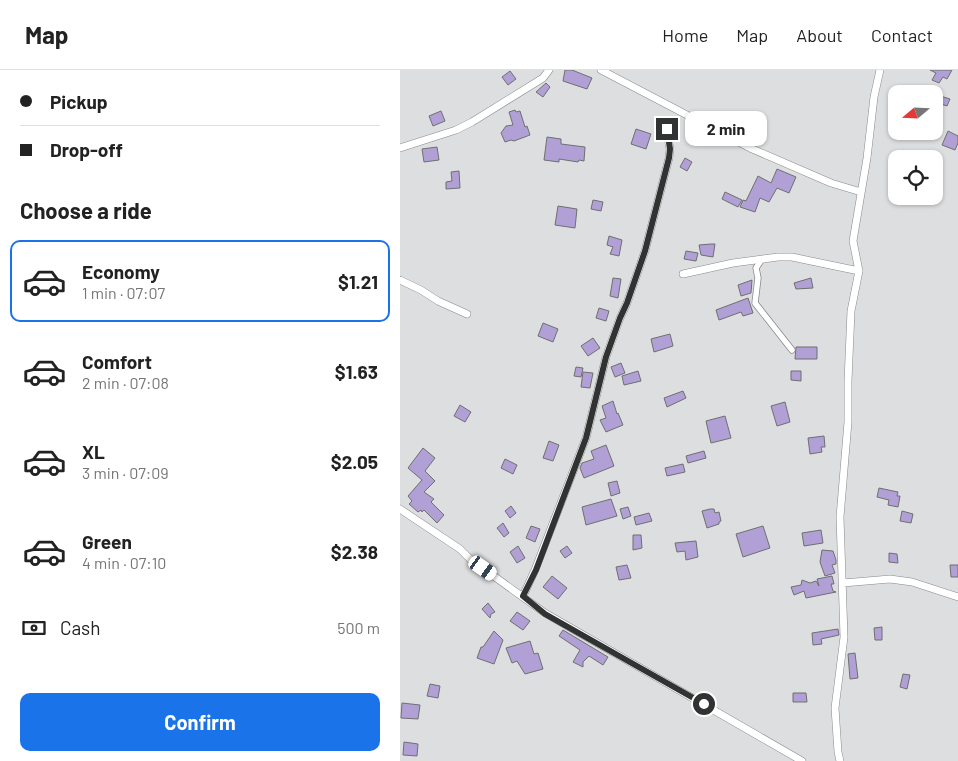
<!DOCTYPE html>
<html lang="en">
<head>
<meta charset="utf-8">
<style>
  body { margin:0; font-family:Barlow,sans-serif; background:#f2f2f2; color:#222; height:100vh; display:flex; flex-direction:column; font-size:19px; white-space:nowrap }
  * { box-sizing:border-box; margin:0 }
  p { font-size:16px; color:#767676 }
  .icon { flex:none; width:28px; height:28px; fill:none; stroke:currentColor; stroke-width:2; stroke-linecap:round; stroke-linejoin:round }
  .map { position:relative; flex:1; overflow:hidden }
  .details { display:flex; flex-direction:column; background:#fff; width:400px }
  .details>* { flex:none }
  .hud { display:grid; align-content:center; height:110px; padding:0 20px; background:#fff }
  .needle { width:32px; rotate:251deg }
  .controls { position:absolute; left:488px; top:15px; display:grid; gap:10px }
  .controls a { display:grid; place-items:center; width:55px; height:55px; border-radius:10px; background:#fff; box-shadow:0 1px 4px #0004; font-size:25px }
  .end { position:absolute; width:22px; height:22px; margin:-11px; border:6px solid #313232; background:#fff; box-shadow:0 0 0 2px #fff }
  .from { border-radius:50% }
  .bubble { position:absolute; height:35px; border-radius:10px; background:#fff; box-shadow:0 1px 4px #0004; font-size:16px; font-weight:700; line-height:35px; text-align:center }
  .car { position:absolute; width:15px; height:30px; margin:-15px -8px; border-radius:6px; box-shadow:0 0 4px 1px #0007; background:linear-gradient(#fff 24%,#345 0 40%,#fff 0 76%,#345 0 86%,#fff 0) }
  .hud b { display:flex; align-items:center; gap:18px; height:48px; font-size:19px }
  .hud b+b { border-top:1px solid #e0e0e0 }
  .hud i { width:12px; height:12px; background:#222 }
  ul { padding:0; list-style:none }
  li { display:flex; align-items:center; gap:15px; height:82px; margin:0 10px 8px; padding:0 10px; border:2px solid transparent; border-radius:10px }
  li div { flex:1 }
  li b { display:block; font-size:19px }
  li em { font-style:normal; font-weight:700 }
  li.active { border-color:#1a73e8 }
  li>.icon { width:45px; height:45px; stroke-width:1.5 }
  h2 { padding:0 20px; font-size:22px; line-height:60px }
  .pay { display:flex; align-items:center; gap:12px; height:55px; padding:0 20px; font-size:19px }
  .pay p { margin-inline-start:auto }
  .primary-button { display:flex; gap:10px; margin-top:auto; padding:10px 20px }
  .primary-button a { flex:1; height:58px; border-radius:10px; background:#1a73e8; color:#fff; font-size:20px; font-weight:700; line-height:58px; text-align:center }
  header { display:flex; align-items:center; gap:30px; box-sizing:border-box; height:70px; padding:0 25px; background:#fff; border-bottom:1px solid #e0e0e0 }
  header strong { font-size:24px }
  nav { display:flex; gap:28px; margin-inline-start:auto; font-size:18px }
  main { display:flex; flex:1; min-height:0 }
  .map>svg:first-child { display:block }
  .building { fill:#b1a0d5; stroke:#6f6f70 }
  .lines { fill:none; stroke-linecap:round; stroke-linejoin:round }
  .pedestrian-casing { stroke:#88898a; stroke-width:7 }
  .minor-casing { stroke:#88898a; stroke-width:8 }
  .pedestrian { stroke:#fff; stroke-width:5.5 }
  .minor { stroke:#fff; stroke-width:7 }
  .route { stroke:#313232; stroke-width:6 }
</style>
</head>
<body>
<header>
<strong>Map</strong>
<nav><a>Home</a><a>Map</a><a>About</a><a>Contact</a></nav>
</header>
<main>
<section class="details">
<div class="hud">
<b><i class="from"></i>Pickup</b>
<b><i></i>Drop-off</b>
</div>
<h2>Choose a ride</h2>
<ul>
<li class="active"><svg class="icon" aria-label="car" viewBox="0 0 24 24"><path d="M5 17H2v-5l4-1 3-4h7l3 4 3 1v5h-3M9 17h6M6 11h13"/><circle cx="7" cy="17" r="2"/><circle cx="17" cy="17" r="2"/></svg><div><b>Economy</b><p>1 min · 07:07</p></div><em>$1.21</em></li>
<li><svg class="icon" aria-label="car" viewBox="0 0 24 24"><path d="M5 17H2v-5l4-1 3-4h7l3 4 3 1v5h-3M9 17h6M6 11h13"/><circle cx="7" cy="17" r="2"/><circle cx="17" cy="17" r="2"/></svg><div><b>Comfort</b><p>2 min · 07:08</p></div><em>$1.63</em></li>
<li><svg class="icon" aria-label="car" viewBox="0 0 24 24"><path d="M5 17H2v-5l4-1 3-4h7l3 4 3 1v5h-3M9 17h6M6 11h13"/><circle cx="7" cy="17" r="2"/><circle cx="17" cy="17" r="2"/></svg><div><b>XL</b><p>3 min · 07:09</p></div><em>$2.05</em></li>
<li><svg class="icon" aria-label="car" viewBox="0 0 24 24"><path d="M5 17H2v-5l4-1 3-4h7l3 4 3 1v5h-3M9 17h6M6 11h13"/><circle cx="7" cy="17" r="2"/><circle cx="17" cy="17" r="2"/></svg><div><b>Green</b><p>4 min · 07:10</p></div><em>$2.38</em></li>
</ul>
<div class="pay"><svg class="icon" aria-label="cash" viewBox="0 0 24 24"><path d="M3 7h18v10H3z"/><circle cx="12" cy="12" r="2"/></svg>Cash<p>500 m</p></div>
<div class="primary-button"><a>Confirm</a></div>
</section>
<div class="map">
<svg width="558" height="691" viewBox="0 0 558 691">
  <rect width="100%" height="100%" fill="#dddedf"/>
  <path class="building" d="M165 0H172L192 8 187 19 163 11Z
    M530 0H552L547 9 543 7 539 13 532 10 536 3Z
    M110 1 116 9 108 15 102 7Z
    M146 13 150 17 143 27 136 22Z
    M537 25 550 29 547 36 541 34 540 38 534 36Z
    M115 40 116 42 120 41 125 57 127 56 130 65 114 71 111 70 105 72 101 63 106 56 113 55 109 42Z
    M41 41 45 51 33 56 29 46Z
    M236 59 251 64 246 79 231 74Z
    M548 61 558 66V73L555 80 542 75Z
    M147 67 161 69V74L185 77 184 91 179 90 178 92 159 89V92L144 90Z
    M37 77 39 90 24 92 22 79Z
    M285 88 292 92 287 101 280 97Z
    M377 99 396 107 389 123 377 118 369 132 360 128 355 142 340 137 343 130 346 131 358 106 371 113Z
    M59 101 60 118 46 119V112L52 111 51 102Z
    M325 122 342 130 338 137 322 129Z
    M193 130 203 132 201 141 191 139Z
    M158 136 177 139 175 158 155 155Z
    M209 166 222 170 219 186 210 184 213 177 207 175Z
    M311 174H315L313 187 301 185 299 175Z
    M286 181 298 183 296 191 284 189Z
    M213 208 221 209 218 228 210 226Z
    M411 208 413 218 396 219 394 213Z
    M352 210 351 223 341 226 338 215Z
    M348 228 353 243 343 246 341 242 319 250 316 240Z
    M199 238 209 241 206 251 196 248Z
    M143 253 158 259 153 272 138 266Z
    M270 264 273 276 254 282 251 269Z
    M193 268 200 278 188 286 181 276Z
    M396 277H417V289H395Z
    M221 293 225 303 215 307 211 297Z
    M176 297 183 298 181 307 174 306Z
    M238 301 241 311 224 315 222 306Z
    M391 301H401V311L391 310Z
    M183 302 193 303 190 318 181 317Z
    M283 321 286 328 267 337 264 328Z
    M213 331 217 344 218 343 223 355 206 362 200 350 206 348 202 336Z
    M385 332 390 352 377 356 371 336Z
    M60 335 71 342 65 352 54 346Z
    M325 346 331 368 311 373 306 351Z
    M424 366 425 377H421L422 382 410 384 408 368Z
    M149 371 159 375 153 391 143 388Z
    M206 375 214 396 184 408 180 398 182 393 194 389 191 381Z
    M23 378 35 388 25 401 35 411 24 422 34 429 31 432 44 445 37 453 24 440 22 442 21 440 18 442 9 434 12 431 8 426 22 410 8 398Z
    M304 381 306 388 288 393 286 386Z
    M105 389 117 395 113 404 101 398Z
    M283 394 285 402 267 406 265 398Z
    M217 411 220 423 211 426 208 413Z
    M479 418 498 422 497 426H500L498 437 488 435 489 430 477 427Z
    M211 429 217 446 186 455 182 437Z
    M111 436 116 443 110 448 105 441Z
    M228 437 231 446 223 449 220 439Z
    M310 439H314L315 443 319 442 321 451 319 452V454L307 458 302 441Z
    M502 441 513 444 511 453 500 451Z
    M249 443 252 451 236 455 234 447Z
    M103 453 109 463 104 467 97 458Z
    M131 456 140 459 135 472 126 468Z
    M363 456 370 478 343 487 336 464Z
    M421 460 423 473 404 476 402 463Z
    M233 465H241L242 478 233 480Z
    M296 471 298 487 286 490 285 481 277 482 275 473Z
    M118 476 125 488 117 493 110 482Z
    M167 476 172 483 165 488 160 481Z
    M422 480 433 481 436 490V494L432 495 435 503 425 506 420 492Z
    M489 483 497 484 498 493 489 492Z
    M227 495 231 508 219 510 216 497Z
    M550 495H558V507H551Z
    M152 506 167 518 158 529 143 517Z
    M432 506 434 514H431L433 521 436 522 406 528 404 521 394 525 391 517 401 515 402 510 410 513 416 511 419 516 417 509Z
    M88 533 95 542 91 544 90 548 82 539Z
    M117 542 130 551 123 560 110 551Z
    M482 557V570H475L474 558Z
    M438 559 439 565 421 569 422 574 413 575 412 563Z
    M163 560 208 587 203 595 189 586 183 592V597L173 592 180 580 159 566Z
    M94 561 103 570 94 594 77 588 81 577H83Z
    M130 571 134 584 138 583 143 599 125 604 117 591 112 593 106 578Z
    M455 583 458 608 450 609 448 584Z
    M503 604 510 605 507 619 500 617Z
    M30 614 40 616 38 628 27 626Z
    M393 623H406L407 632H393Z
    M2 633 20 635 18 649 1 648Z
    M4 672 18 674 17 686 3 685Z"/>
  <g class="lines">
    <defs>
      <path id="pedestrian" d="M362 189 356 198 358 208 355 233 392 280"/>
      <path id="minor" d="M201 0 350 78 431 113 461 122
        M0 78 56 60 72 52 143 8 149 0
        M283 204 333 193 378 187H392L459 201
        M0 210 21 220 38 231 67 244
        M0 439 60 479 70 489 145 543 402 691
        M443 513 490 509 512 512 558 527
        M123 526 135 500 186 368 206 287 220 248 227 233 245 181 269 88 270 79 265 52
        M440 691 438 682 435 638 444 567 440 447 448 352V311L451 241 459 201 453 171 467 88 474 27 480 0"/>
    </defs>
    <use href="#pedestrian" class="pedestrian-casing"/>
    <use href="#minor" class="minor-casing"/>
    <use href="#pedestrian" class="pedestrian"/>
    <use href="#minor" class="minor"/>
  </g>
  <g class="lines">
    <path class="route" d="M267 59 270 79 269 88 245 181 227 233 220 248 206 287 186 368 136 500 123 526 145 544 304 634"/>
  </g>
</svg>
<div class="controls">
<a><svg class="needle" viewBox="-14 -14 28 28"><path d="M0-13l5 13h-10z" fill="#e53935"/><path d="M0 13l5-13h-10z" fill="#767676"/></svg></a>
<a><svg class="icon" aria-label="locate" viewBox="0 0 24 24"><circle cx="12" cy="12" r="6"/><path d="M12 2v4M12 18v4M2 12h4M18 12h4"/></svg></a>
</div>
<i class="end from" style="left:304px;top:634px"></i>
<i class="end" style="left:267px;top:59px"></i>
<div class="bubble" style="left:285px;top:41px;width:82px">2 min</div>
<i class="car" style="left:83px;top:498px;rotate:125deg"></i>
</div>
</main>
</body>
</html>
